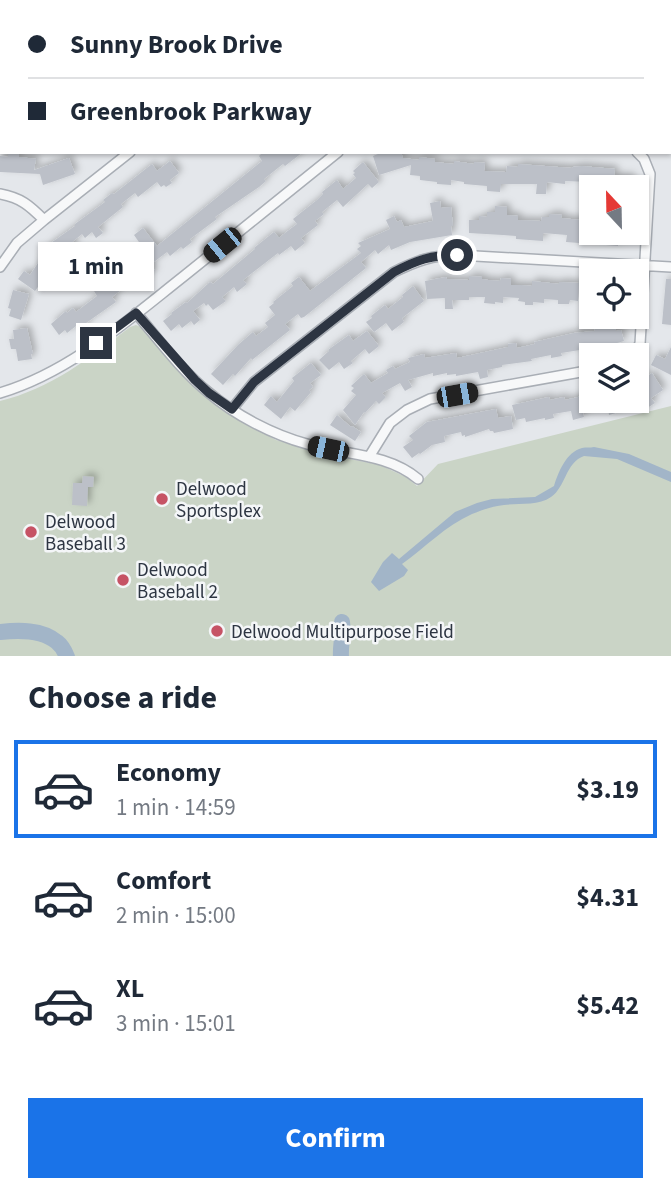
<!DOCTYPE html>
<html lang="en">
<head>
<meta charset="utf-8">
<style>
  body { margin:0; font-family:"Source Sans 3",sans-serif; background:#f2f2f3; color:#1f2937; height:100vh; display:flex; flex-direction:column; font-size:26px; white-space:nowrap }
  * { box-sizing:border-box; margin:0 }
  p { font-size:23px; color:#747a83 }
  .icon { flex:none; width:38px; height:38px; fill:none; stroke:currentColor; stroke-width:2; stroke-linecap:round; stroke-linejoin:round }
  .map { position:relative; height:656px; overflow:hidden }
  .panel { display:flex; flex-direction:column; background:#fff; flex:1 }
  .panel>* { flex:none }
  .banner { position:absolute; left:0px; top:0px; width:672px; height:154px; box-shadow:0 2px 5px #0004; display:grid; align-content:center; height:154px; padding:0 28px; background:#fff }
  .needle { width:46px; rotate:338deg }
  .fabs { position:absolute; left:579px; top:175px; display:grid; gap:14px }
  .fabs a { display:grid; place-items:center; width:70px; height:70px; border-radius:0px; background:#fff; box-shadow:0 2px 5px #0004; font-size:35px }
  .end { position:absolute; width:32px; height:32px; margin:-16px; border:9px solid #2d3542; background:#fff; box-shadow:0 0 0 4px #fff }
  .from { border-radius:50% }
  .bubble { position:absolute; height:49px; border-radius:0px; background:#fff; box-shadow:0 2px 5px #0004; font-size:23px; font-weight:700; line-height:49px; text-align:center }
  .car { position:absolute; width:21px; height:42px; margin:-21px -10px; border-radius:9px; box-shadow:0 0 5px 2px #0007; background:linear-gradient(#222 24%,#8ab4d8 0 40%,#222 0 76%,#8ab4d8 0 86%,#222 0) }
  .banner b { display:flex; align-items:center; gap:24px; height:66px; font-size:26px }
  .banner b+b { border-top:2px solid #e0e1e3 }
  .banner i { width:18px; height:18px; background:#1f2937 }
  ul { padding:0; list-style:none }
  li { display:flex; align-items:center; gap:21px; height:98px; margin:0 14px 10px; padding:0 14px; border:4px solid transparent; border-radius:0px }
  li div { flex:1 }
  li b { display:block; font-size:26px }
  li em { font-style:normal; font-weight:700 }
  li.selected { border-color:#1a73e8 }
  li>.icon { width:63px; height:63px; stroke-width:1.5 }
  h2 { padding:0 28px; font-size:32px; line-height:84px }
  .primary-button { display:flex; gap:14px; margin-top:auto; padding:14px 28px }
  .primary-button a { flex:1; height:80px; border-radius:0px; background:#1a73e8; color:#fff; font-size:28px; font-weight:700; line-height:80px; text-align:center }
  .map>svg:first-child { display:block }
  .green { fill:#cad4c6 }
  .water { fill:#a2b5c8 }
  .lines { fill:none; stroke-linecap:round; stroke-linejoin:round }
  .river { stroke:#a2b5c8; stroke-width:16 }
  .building { fill:#bcc0c8; filter:url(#shadow) }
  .minor-casing { stroke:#a9aeb5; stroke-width:12 }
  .tertiary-casing { stroke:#a9aeb5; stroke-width:14 }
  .minor { stroke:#f7f8f9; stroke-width:9 }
  .tertiary { stroke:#f7f8f9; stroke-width:10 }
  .route { stroke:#2d3542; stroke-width:9 }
  .poi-dot { fill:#c65365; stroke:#f4f6f8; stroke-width:2.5 }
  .labels { text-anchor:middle; stroke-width:5; stroke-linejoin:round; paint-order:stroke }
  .poi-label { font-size:19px; fill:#2d3542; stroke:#f4f6f8; text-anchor:start }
</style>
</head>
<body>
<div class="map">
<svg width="671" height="657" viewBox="0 0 671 657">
  <defs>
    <filter id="shadow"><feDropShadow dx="3.5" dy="-3.5" stdDeviation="3.5" flood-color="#0004"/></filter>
  </defs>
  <rect width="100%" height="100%" fill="#e4e7eb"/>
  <path class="green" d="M136 325 143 328 166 357 195 387 236 418 276 440 325 454 380 465 406 477 417 486 438 464 671 406V656H0V401C50 389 90 358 130 327Z"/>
  <path class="water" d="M594 447 629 454 671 472V482L617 459 584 456C565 463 566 487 551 497 538 506 519 503 504 505 494 506 482 510 472 514 445 526 426 547 402 564L408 570 404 576 379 591 371 582 383 562 392 553 399 559 455 512 477 503 492 499 535 497 554 486C558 473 566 452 582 448 586 447 590 448 594 447Z"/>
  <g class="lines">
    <path class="river" d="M346 0 348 2
      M666 2 669 0
      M0 632C18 630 42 629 57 642 61 645 65 652 67 657
      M341 657C340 645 344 634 342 622"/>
  </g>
  <path class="building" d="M8 152H19V157L36 159 34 170 69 158 75 174 43 185 40 174 0 172V156L8 157Z
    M263 152H303L285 166 283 164 264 179 266 181 259 187 215 217 217 219 190 239 192 242 183 249 181 247 170 256 167 252 150 265 155 271 130 290 126 286 112 297 116 302 86 323 87 325 80 330 76 326 67 333 65 330 59 335 51 324 66 311 67 313 73 308 76 312 97 296 90 284 103 275 107 280 133 260 130 257 139 250 141 245 134 235 143 228 157 246 262 161 259 156Z
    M383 152H401L403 158 419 160V157L435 159V162L454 164V161L474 164V162L485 163 484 171 506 172 507 166 518 167V164L572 168 573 167 582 166 615 169 614 176 632 177V187H590V182L565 181V184L547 182 546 194H536L537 184H501L500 192 487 191V186L464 184V182L451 180V185L437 184V182L420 180V176L410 175 411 165 379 175 373 156Z
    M170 161 179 173 170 180 172 183 166 187 164 185 161 187 157 182 138 197 135 193 121 204 123 207 98 227 103 233 96 238 92 232 85 238 82 234 71 243 78 252 61 265 51 280 46 276 35 291 18 279 24 271 30 275 44 254 42 251 49 246 48 245 75 226V224L105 202 103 200 112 193 114 194 152 164 157 171Z
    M363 162 379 182 372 188 368 184 343 207 337 200 322 212 324 214 315 221 318 225 301 238 305 243 295 251 291 246 279 255 278 253 243 280 247 284 237 292 234 287 222 297 226 301 213 310 208 304 206 306 204 303 193 311 200 320 194 325 191 321 182 328 179 324 171 331 163 321 172 314 171 313 186 302 187 303 210 282 213 284 255 249 254 248 274 232 279 238 285 233 297 224 293 219 317 200 323 194 322 192 337 180 343 189 356 178 353 174 355 173 353 171Z
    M440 201 441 208 451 207 453 226H451L452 235 410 242 391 250 389 245 378 254 375 250 361 262 366 268 304 317 301 318 298 314 285 324 290 330 252 360 251 358 235 376 233 374 223 385 211 374 238 345 253 332 256 336 268 327 265 323 275 315 269 307 274 303 273 302 293 286 291 283 299 277 310 291 361 253 357 249 361 246 358 243 390 229 386 220 394 216 397 222 401 220 404 227 433 221 430 203Z
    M495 206 507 207V215L518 216V220L541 221 542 217H549V214L562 215 561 218 581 220 580 224 592 225V233H628L627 243H618V246L566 242 567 235 543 233V241L516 239V236L503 235 469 233V220H479V216L487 217V212H495Z
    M469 276 482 277V279L488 280 500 281 501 278 511 279V285H521L532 286V281L559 284V282L579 283 578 301 570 300 569 304H558V300L544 299V303L533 302V305H525V302L518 301 519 298 503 297V303L495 302V304L484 303 485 297H469V300H452L453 309H445V298L427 299 425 281 446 277 447 279 469 280Z
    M666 279H671V325L662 324Z
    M413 286 424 301 402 318 404 322 392 331 386 323 374 332 366 322 372 318 371 316 385 305 388 309 403 297 402 295Z
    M13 290 29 294 21 320 9 316 11 309 8 308Z
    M604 323 605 328 615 326 616 331 621 330 624 341 617 343V345L592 350 580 352V350L561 353 562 356 551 358V355L531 359 532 361 502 365V367L487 370 488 377 480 379 478 372 456 376V374L447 375V373L433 376V373L408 380 412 387 405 391 400 383 382 393 386 397 379 404 376 401 365 413 364 412 355 425 343 410 356 395 351 391 354 388 351 386 364 374 371 383 388 373 386 370 393 366 395 369 410 362 408 358 424 354 425 358 456 353 457 358 508 347V344L516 343 517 348 535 344 534 342 574 333 595 331 594 325Z
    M27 328 33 354H31L32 359 18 361 16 349H11L9 339H14L13 330Z
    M367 331 379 346 369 354 365 349 351 361 353 363 344 369 339 362 329 370 319 360 329 351 328 350 349 335 353 341Z
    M671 347V375L651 365 656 355 665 359Z
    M311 363 321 375 310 383 313 387 309 390 311 392 295 411 290 407 281 419 264 405 271 396 277 402 294 381 292 378Z
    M652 373 663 390 651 398 655 403 644 410 639 403 618 409 619 412 609 415 608 408H602L583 413 584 417 573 420 571 411 553 414 554 418 545 420V418L526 422 525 418 516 420 512 405 549 397 550 400 564 397 565 400 583 396V393L592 391V401H638L637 390 646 384 643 379Z
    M496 409 498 418 511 416 513 429 494 433 493 431H490L489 429 465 437V435L462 436 461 432 444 436 445 442 432 445 420 454 419 453 412 458 403 447 413 440 409 436 427 422Z
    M337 415 351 427 352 426 361 432 355 441 330 425Z
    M83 476 94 477 93 487H88L87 506 72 505 73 483H82Z"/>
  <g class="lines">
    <defs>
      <path id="minor" d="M378 0 380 2
        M557 2 559 0
        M670 70H671
        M0 194C21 198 29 205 44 220
        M0 267 17 243 44 220 130 152
        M136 313C159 340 181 370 208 392 235 415 273 435 307 444 344 455 387 453 418 479
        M632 355 640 344 650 174 644 159 637 152
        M0 393C70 372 127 321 184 276 235 235 287 193 338 152
        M232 409 254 382 394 272C416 261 432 255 458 255L671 267
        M369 457 390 423 407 410 430 399 592 370"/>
      <path id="tertiary" d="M107 2 109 0
        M0 71H2"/>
    </defs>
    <use href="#minor" class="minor-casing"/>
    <use href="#tertiary" class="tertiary-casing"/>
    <use href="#minor" class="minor"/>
    <use href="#tertiary" class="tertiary"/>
  </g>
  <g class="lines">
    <path class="route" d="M96 343 136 313 195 380 209 393 232 409 254 382 394 272C417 260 431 255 457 255"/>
  </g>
  <g class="poi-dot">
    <circle cx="162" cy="499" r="7"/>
    <circle cx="31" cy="532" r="7"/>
    <circle cx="123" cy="580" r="7"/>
    <circle cx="217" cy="631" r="7"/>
  </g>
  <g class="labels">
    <g class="poi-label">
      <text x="176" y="495">Delwood<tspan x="176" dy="22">Sportsplex</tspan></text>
      <text x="45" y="528">Delwood<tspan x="45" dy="22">Baseball 3</tspan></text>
      <text x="137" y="576">Delwood<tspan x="137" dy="22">Baseball 2</tspan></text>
      <text x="231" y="638">Delwood Multipurpose Field</text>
    </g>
  </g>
</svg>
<div class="fabs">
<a><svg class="needle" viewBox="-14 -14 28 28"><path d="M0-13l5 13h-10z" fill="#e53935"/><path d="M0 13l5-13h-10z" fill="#747a83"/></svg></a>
<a><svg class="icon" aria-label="locate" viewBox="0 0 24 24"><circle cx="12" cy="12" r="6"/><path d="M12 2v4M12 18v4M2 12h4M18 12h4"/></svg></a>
<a><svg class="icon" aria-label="layers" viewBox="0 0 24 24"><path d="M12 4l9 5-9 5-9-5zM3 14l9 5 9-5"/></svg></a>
</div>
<i class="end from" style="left:457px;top:255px"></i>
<i class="end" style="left:96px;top:343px"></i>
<div class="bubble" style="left:38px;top:242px;width:116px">1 min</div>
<i class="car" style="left:222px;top:245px;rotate:231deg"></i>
<i class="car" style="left:457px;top:395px;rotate:80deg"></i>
<i class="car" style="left:328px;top:449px;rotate:282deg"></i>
<div class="banner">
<b><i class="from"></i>Sunny Brook Drive</b>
<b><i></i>Greenbrook Parkway</b>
</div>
</div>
<section class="panel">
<h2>Choose a ride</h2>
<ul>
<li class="selected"><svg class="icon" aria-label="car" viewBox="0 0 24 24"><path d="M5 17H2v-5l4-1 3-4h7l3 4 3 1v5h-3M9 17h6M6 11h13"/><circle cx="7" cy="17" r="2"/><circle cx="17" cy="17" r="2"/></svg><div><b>Economy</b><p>1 min · 14:59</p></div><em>$3.19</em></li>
<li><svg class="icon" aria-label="car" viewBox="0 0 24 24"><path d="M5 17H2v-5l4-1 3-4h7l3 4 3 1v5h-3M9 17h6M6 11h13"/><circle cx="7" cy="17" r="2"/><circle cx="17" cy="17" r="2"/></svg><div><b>Comfort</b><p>2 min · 15:00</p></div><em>$4.31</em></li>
<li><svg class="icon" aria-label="car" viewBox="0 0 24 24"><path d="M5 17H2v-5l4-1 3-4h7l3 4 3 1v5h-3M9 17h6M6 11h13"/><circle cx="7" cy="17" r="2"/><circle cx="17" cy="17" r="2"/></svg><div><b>XL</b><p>3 min · 15:01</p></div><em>$5.42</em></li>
</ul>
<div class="primary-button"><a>Confirm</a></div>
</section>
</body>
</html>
